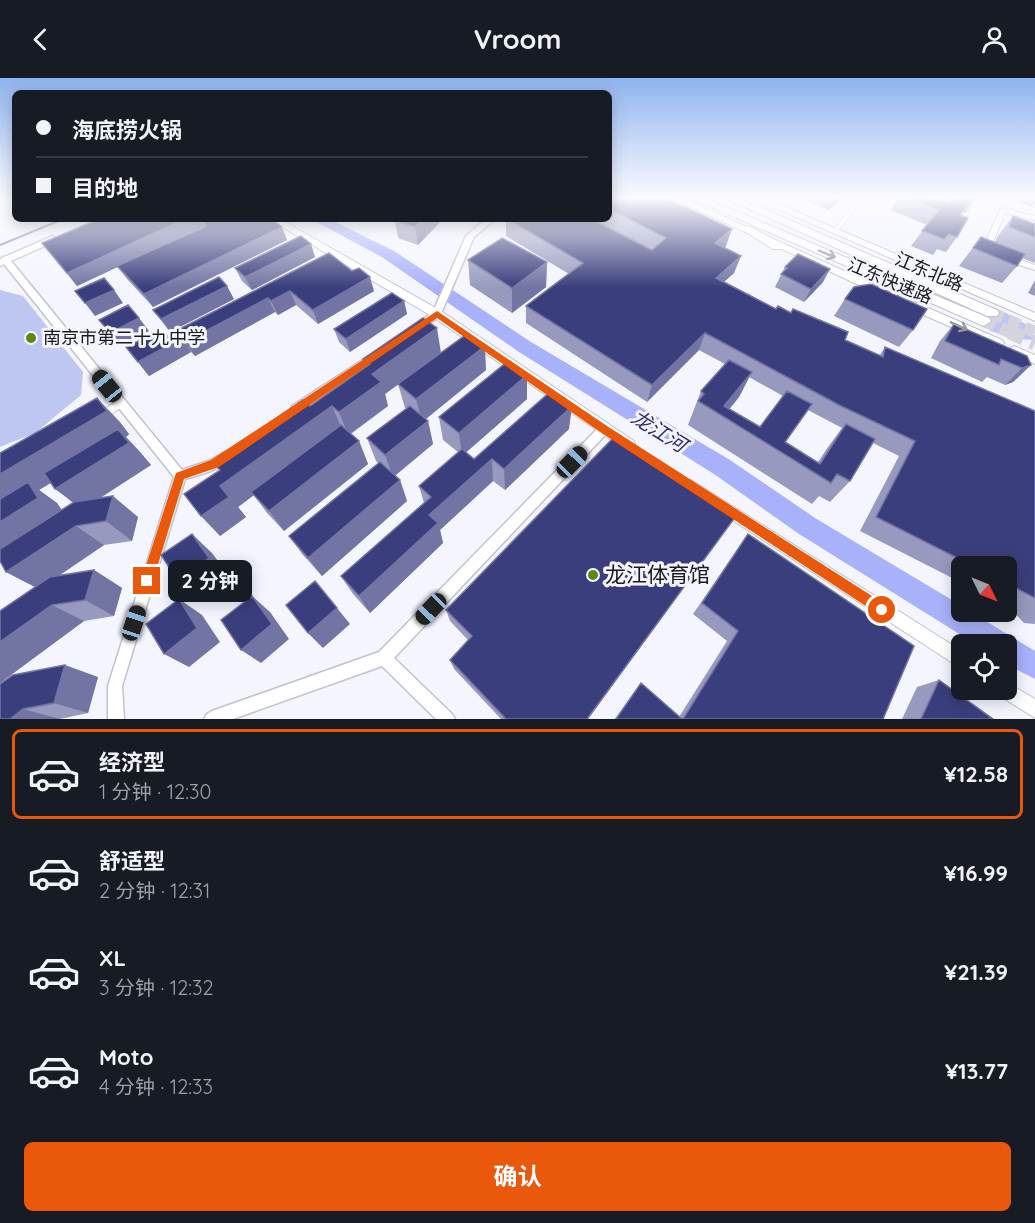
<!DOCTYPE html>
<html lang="zh">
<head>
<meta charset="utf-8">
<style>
  body { margin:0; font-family:Quicksand,"Noto Sans SC",sans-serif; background:#242831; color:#f1f3f6; height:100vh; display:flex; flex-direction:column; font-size:22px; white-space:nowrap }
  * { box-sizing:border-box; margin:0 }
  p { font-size:20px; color:#9ea1a6 }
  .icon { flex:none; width:33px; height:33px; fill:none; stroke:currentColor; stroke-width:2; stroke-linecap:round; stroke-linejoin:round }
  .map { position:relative; height:641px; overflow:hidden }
  .details { display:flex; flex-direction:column; background:#171b24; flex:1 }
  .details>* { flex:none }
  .top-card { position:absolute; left:12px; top:12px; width:600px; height:132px; border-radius:9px; box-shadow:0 3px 15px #0003; display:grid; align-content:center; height:132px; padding:0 24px; background:#171b24 }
  .needle { width:39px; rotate:133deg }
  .tools { position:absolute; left:951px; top:478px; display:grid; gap:12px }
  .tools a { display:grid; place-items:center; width:66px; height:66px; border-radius:9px; background:#171b24; box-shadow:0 3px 15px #0003; font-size:30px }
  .end { position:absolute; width:27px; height:27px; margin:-14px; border:8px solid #ea580c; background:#fff; box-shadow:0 0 0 3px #fff }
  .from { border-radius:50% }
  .bubble { position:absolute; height:42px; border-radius:9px; background:#171b24; box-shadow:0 3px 15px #0003; font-size:20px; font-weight:700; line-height:42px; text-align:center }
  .car { position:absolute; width:18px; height:36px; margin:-18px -9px; border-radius:8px; box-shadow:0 0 4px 2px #0007; background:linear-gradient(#222 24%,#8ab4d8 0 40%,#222 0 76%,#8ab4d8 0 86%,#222 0) }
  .top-card b { display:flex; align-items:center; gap:21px; height:57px; font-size:22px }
  .top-card b+b { border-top:2px solid #363941 }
  .top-card i { width:15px; height:15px; background:#f1f3f6 }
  ul { padding:10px 0 0; list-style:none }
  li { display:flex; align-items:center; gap:18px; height:90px; margin:0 12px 9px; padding:0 12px; border:3px solid transparent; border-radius:9px }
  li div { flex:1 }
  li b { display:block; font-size:22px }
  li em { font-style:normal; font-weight:700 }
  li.active { border-color:#ea580c }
  li>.icon { width:54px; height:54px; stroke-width:1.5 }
  .button { display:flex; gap:12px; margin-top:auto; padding:12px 24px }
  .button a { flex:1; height:69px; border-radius:9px; background:#ea580c; color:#fff; font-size:24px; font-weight:700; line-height:69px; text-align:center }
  header { display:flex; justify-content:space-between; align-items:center; height:78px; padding:0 24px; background:#171b24; font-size:27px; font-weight:700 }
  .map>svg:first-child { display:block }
  .green { fill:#bec6f2 }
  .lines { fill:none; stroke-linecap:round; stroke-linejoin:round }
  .stream { stroke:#7d84b8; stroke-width:2 }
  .river { fill:#a8b2fa; fill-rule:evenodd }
  .trunk-tunnel-far1 { stroke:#d3d4dd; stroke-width:12; stroke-dasharray:12 6; stroke-linecap:butt }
  .trunk-tunnel { stroke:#d3d4dd; stroke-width:15; stroke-dasharray:15 8; stroke-linecap:butt }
  .service-casing { stroke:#c0c2ce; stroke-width:5 }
  .minor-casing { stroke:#c0c2ce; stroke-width:2 }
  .tertiary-casing { stroke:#c0c2ce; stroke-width:3 }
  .secondary-casing { stroke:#c0c2ce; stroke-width:2 }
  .trunk-casing { stroke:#c0c2ce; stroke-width:2 }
  .service { stroke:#fff; stroke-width:4 }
  .minor { fill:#fff; fill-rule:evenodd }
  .tertiary { fill:#fff; fill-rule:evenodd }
  .secondary { fill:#fff; fill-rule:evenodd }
  .trunk { fill:#fff; fill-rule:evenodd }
  .wall { fill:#979abe; fill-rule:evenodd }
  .shaded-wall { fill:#7275a3 }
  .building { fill:#3a3e7c; stroke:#7275a3; stroke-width:1.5 }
  .oneway { stroke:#98989a }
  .route { fill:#ea580c }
  .poi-dot { fill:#60860d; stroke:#f4f5ff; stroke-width:2 }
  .labels { text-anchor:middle; stroke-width:6; stroke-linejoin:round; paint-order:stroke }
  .street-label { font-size:18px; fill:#191a1e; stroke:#f4f5ff }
  .poi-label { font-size:18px; fill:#191a1e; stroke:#f4f5ff; text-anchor:start }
  .water-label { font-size:20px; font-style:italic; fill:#2d2c7d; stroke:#f4f5ff }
  .near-poi-label { font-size:21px; fill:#191a1e; stroke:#f4f5ff; text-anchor:start }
</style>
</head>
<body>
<header><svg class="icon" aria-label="back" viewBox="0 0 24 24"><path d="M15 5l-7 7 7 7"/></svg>Vroom<svg class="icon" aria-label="person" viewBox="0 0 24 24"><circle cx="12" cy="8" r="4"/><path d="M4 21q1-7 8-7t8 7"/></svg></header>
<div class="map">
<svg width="1035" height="641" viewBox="0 0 1035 641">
  <rect width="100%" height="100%" fill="#f4f5ff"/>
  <path class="green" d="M0 212 23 218 83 294 81 317 35 355 0 369Z
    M1002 233 1033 250 1034 262 1016 261 990 253Z"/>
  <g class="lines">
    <path class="stream" d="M0 167 63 141"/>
    <path class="river" d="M311 141H329L394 173 531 264 730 382 815 440 962 528V534H971L1035 573V601L1006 586V567H977L799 456 714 396 519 274 382 179Z"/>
    <path class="trunk-tunnel-far1" d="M992 235 1035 254
      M984 243 1014 256"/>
    <path class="trunk-tunnel" d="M1010 254 1035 265"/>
    <defs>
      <path id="service" d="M835 153 862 120"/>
      <path id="minor" d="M1003 130 1035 138V142L1005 135 990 171 989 173H983L982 171 1000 132Z
        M1006 179H1012L1035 187V192L1006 183Z
        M121 321 124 322 126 325 124 328 103 341H97L95 338 97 335Z"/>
      <path id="tertiary" d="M486 141H495L474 159 440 238 418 253H412L410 251 412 249 433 234 466 158Z
        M53 158 57 161 56 163 11 183 182 392 211 382 226 373 230 375 232 378C222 392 201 396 185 401L122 608 124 641H108V608L174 399 4 186 0 188V182L2 180Z
        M375 274 378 275 380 278 378 281 300 334H292L291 331 292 328Z
        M604 347 608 348 609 351 608 354 394 580 452 636 455 641H436L382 588 233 641H204L207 636 212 633 379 574 600 348Z"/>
      <path id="secondary" d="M672 120H683L884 211 885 213 880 216 876 215Z
        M753 120H764L1035 235V243Z
        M269 141H280L441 233 634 363 635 367 634 371 629 372 624 371 433 239Z
        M912 223 1002 262 1004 265 1002 268H994L908 230 907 227 908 224Z
        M1014 268 1035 277V286L1010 275 1008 272Z
        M691 402 962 573V591L686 412 684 408 686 404Z
        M1006 604 1035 621V640L1000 618 998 612H1006Z"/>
      <path id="trunk" d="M691 120H705L989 240 991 243 984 248 979 246Z
        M725 120H739L997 232 999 235 997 238H987Z
        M748 148 781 165 783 168 781 171H773L744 153V149Z"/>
    </defs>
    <use href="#service" class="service-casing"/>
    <use href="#minor" class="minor-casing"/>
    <use href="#tertiary" class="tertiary-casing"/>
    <use href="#secondary" class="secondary-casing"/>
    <use href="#trunk" class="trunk-casing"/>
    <use href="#service" class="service"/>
    <use href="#minor" class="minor"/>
    <use href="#tertiary" class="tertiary"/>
    <use href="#secondary" class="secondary"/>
    <use href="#trunk" class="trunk"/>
  </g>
  <path class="wall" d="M609 120 726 168 725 170 734 195 724 204 776 231 880 277 885 269 1035 333V546L1024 545 1010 530 1006 528V489H962V505L860 453 899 378 873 365 850 403 830 424 819 418 812 426 688 347 701 313 725 286 699 272 647 324 526 245V228L569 196 506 158V141H609ZM749 299 783 318 760 349 729 331 739 319ZM808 332 842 350 828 369 818 384 785 365Z
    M800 120H841L829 132Z
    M898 120H937L950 125 953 120H977L966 135 963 134 961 137 957 159 946 174 937 171 933 177 911 168 927 147 891 132Z
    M1012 120H1035V126L1032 129 1011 122Z
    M1013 138 1035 146V185L1022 180 1017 188 1002 205 959 188 981 159 995 164 998 158Z
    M265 141 287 162 153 229 127 201 118 189 77 208 42 165Z
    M397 141H443L418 167 398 160 395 143Z
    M329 175 374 213 318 246 296 227 278 237 275 234 195 278 191 274 149 298 126 269 162 260Z
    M315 179 252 212 242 203 235 190Z
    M468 182 547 184 546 209 512 235 470 207Z
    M785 189 823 204 804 224 775 209Z
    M1035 202V218L1028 215Z
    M234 221 170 254 153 232Z
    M845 221 913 252 899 269 834 238Z
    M404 223 407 236 350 274 339 264 334 251Z
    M954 246 1031 287 1013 304 1005 307 987 299 982 304 931 280 940 263Z
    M441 275 385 316 388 328 351 356 359 363 368 386 284 453 267 435 254 417 238 429 246 439 220 458V392L213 384 310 328 366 289 363 281Z
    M486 292 426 341 428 343 433 366 395 398 400 402 407 423 322 498 303 477 289 458 379 386 376 383 367 360 406 331 405 330 398 306Z
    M527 321 466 374 474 381 569 351 505 412 493 403 440 452 443 465 370 535 353 516 341 498 424 425 419 408 458 374 443 362 439 339Z
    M119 343 129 356 126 359 140 374 151 387 99 421 138 439 132 463 104 467 60 497 94 492 122 510 114 538 84 543 0 605 35 509 6 494 1 484 0 485V375ZM51 405 73 425 62 432 57 425 39 412Z
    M736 438 588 641H501L454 591 450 582 468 562 450 543 446 532Z
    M748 456 883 641H615L641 605 679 639 727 563 693 536Z
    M98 599 88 635 60 641H0Z
    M939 602 993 641H902L917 609Z"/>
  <path class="shaded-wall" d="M835 120H841L829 132Z
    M185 141H203L206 147 77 208 67 195Z
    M423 141H443L418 167 415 149Z
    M282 149 287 162 153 229 144 216Z
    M732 151 726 168 710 182 715 165Z
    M311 166 315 179 252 212 245 199Z
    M741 178 734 195 709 217 716 200Z
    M547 184 546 209 512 235V210Z
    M830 191 823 204 804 224 811 211Z
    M370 199 374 213 318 246 313 232Z
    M227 208 234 221 170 254 161 241Z
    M114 212 123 225 95 238 85 225Z
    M290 213 296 227 278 237 271 223Z
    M268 220 275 234 195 278 185 264Z
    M404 223 407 236 350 274 346 261Z
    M139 240 149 253 120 268 110 255Z
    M437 250 441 275 385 316 388 328 348 357 339 334 372 296Z
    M705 255 699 272 647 324 652 307Z
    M182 260 191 274 149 298 138 284Z
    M485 268 486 292 422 344 416 321Z
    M1031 287 1013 304 1005 307 1022 290Z
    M752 294 739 319 723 339 724 328Z
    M527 297V321L462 378 459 355Z
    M97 320 119 343 129 356 126 359 140 374 151 387 82 431 55 411 124 359 39 412 57 425 67 441 0 485V396Z
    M332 328 342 351 238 429 246 439 220 458 201 438 220 408Z
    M572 328 569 351 505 412 504 391Z
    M428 343 433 366 393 399 385 377Z
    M359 363 368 386 284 453 269 433Z
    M492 381 493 403 440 452 443 465 370 535 359 518 429 437Z
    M400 402 407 423 322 498 308 480Z
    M113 418 138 439 132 463 106 443Z
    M736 438 588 641H587Z
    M76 448 104 467 39 511 6 494Z
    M192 456 212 475 229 498 201 520 178 503Z
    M94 492 122 510 114 538 85 522Z
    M252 518 270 534 289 561 261 585 241 572Z
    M179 521 202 537 220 564 189 589 164 576Z
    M52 527 84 543 0 605V564Z
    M337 530 350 546 323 570 308 555Z
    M65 587 98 599 88 635 54 625Z
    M23 631 60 641H10Z"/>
  <path class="building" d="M609 120H666L732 151 715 165 741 178 716 200 776 231 778 228 791 235 793 231 848 254 845 262 883 279 885 269 1035 333V520L1006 505V489H975L876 439 915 363 839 327 705 255 652 307 526 228 583 185 507 141H592L652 172 666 160 609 131Z
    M908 120H937L950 125 953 120H974L960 137 968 140 957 159 949 156 944 161 922 153 939 132Z
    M1013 138 1035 146V159L1009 149Z
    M99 141H185L67 195 42 165Z
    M203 141H265L268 143 272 141 282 149 144 216 117 188 206 148Z
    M397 141H423L415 149 395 143Z
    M301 158 311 166 245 199 235 190Z
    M981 159 1025 176 1017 188 973 170Z
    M502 160 547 184 512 210 468 182Z
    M329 175 352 193 359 190 370 199 313 232 290 213 271 223 268 220 185 264 182 260 138 284 126 269 157 254 162 260Z
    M798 176 830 191 811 211 781 196 787 190 785 189Z
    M219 199 227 208 161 241 153 232Z
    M104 200 114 212 85 225 75 213Z
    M871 206 927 231 913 252 845 221 854 209Z
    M392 215 404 223 346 261 334 251Z
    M128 227 139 240 110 255 99 242Z
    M423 240 437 250 372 296 381 304 339 334 332 328 220 408 229 419 201 438 184 416 220 392 213 384 303 322 310 328 370 286 363 281Z
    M954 246 1027 278 1031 287 1022 290 1001 281 999 287 945 263Z
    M467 256 485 268 416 321 398 306Z
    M729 282 752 294 724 328 760 349 787 313 812 326 785 364 820 386 846 346 875 361 850 403 837 396 831 405 698 323 704 316 701 313Z
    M507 284 527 297 459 355 439 339Z
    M551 313 572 328 504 391 492 381 429 437 438 445 359 518 341 498 431 419 419 408 462 371 474 381Z
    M97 320 107 333 0 396V375Z
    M410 328 428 343 385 377 367 360Z
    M341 347 359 363 269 433 251 414Z
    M118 351 129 365 55 411 44 395Z
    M617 356 736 438 587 641H506L450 582 472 558 446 532Z
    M380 384 400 402 308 480 289 458Z
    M28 404 38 420 0 444V421Z
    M113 418 106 443 76 448 6 494 0 483V471L74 424Z
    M192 456 209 480 178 503 161 477Z
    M748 456 914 568 883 641H683L738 553 702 525Z
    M94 492 85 522 52 527 0 564V533L50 499Z
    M315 503 337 530 308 555 286 527Z
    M252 518 272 546 241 572 221 542Z
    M179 521 197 550 164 576 146 546Z
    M65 587 54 625 23 631 10 641H0V606L13 597Z
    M939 602 993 641H921Z
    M641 605 682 641H616Z"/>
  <defs><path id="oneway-shaft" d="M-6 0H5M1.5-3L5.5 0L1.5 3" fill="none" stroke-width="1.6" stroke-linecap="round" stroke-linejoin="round" transform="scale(1.5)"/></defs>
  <g class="oneway">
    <use href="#oneway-shaft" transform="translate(827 176) rotate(23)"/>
    <use href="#oneway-shaft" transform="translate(959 248) rotate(24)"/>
  </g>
  <linearGradient id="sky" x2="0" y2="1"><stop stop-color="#8eb3ef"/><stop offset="0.57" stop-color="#fafaff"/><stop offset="1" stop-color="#fafaff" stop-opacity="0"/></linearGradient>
  <rect width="1035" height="210" fill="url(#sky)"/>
  <path class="route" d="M437 233 607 348 886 527V536H878L600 354 437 240 219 389 184 401 153 503 147 509 143 507 141 503 176 395 211 382Z"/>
  <g class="poi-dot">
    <circle cx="31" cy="260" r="6"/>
    <circle cx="593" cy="497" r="6"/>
  </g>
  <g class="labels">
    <g class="street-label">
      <text transform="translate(929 194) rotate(23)" y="6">江东北路</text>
      <text transform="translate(890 203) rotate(23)" y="6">江东快速路</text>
    </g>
    <g class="poi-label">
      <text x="43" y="266">南京市第二十九中学</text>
    </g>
    <g class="water-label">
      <text transform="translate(659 353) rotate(32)" y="7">龙江河</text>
    </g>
    <g class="near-poi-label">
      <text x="605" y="504">龙江体育馆</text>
    </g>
  </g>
</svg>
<div class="tools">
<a><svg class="needle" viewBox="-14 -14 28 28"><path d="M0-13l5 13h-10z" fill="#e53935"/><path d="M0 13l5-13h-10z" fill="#9ea1a6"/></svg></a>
<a><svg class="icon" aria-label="locate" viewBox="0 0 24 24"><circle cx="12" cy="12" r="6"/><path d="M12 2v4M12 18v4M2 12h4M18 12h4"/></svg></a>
</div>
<i class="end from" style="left:882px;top:532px"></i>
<i class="end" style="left:147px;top:503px"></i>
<div class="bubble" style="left:168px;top:482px;width:84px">2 分钟</div>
<i class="car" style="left:107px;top:308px;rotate:321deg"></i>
<i class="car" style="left:572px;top:384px;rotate:44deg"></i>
<i class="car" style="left:431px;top:531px;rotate:224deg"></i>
<i class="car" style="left:134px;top:545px;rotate:18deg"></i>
<div class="top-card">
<b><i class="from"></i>海底捞火锅</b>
<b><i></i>目的地</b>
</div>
</div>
<section class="details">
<ul>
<li class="active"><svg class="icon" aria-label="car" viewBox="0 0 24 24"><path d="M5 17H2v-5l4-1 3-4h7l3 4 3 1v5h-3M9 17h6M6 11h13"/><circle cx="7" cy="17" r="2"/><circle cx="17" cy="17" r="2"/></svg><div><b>经济型</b><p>1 分钟 · 12:30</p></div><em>¥12.58</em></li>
<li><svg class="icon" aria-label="car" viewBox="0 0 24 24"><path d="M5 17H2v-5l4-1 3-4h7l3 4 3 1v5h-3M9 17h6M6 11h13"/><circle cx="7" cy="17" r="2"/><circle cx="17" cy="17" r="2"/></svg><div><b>舒适型</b><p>2 分钟 · 12:31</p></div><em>¥16.99</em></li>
<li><svg class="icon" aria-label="car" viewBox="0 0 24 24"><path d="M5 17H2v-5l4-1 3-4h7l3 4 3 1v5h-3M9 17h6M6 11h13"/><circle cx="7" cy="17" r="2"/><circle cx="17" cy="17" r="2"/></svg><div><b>XL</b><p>3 分钟 · 12:32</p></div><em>¥21.39</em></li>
<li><svg class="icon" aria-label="car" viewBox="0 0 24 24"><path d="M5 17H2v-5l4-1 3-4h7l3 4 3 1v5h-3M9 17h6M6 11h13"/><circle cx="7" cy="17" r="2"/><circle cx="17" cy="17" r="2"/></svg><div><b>Moto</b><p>4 分钟 · 12:33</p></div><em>¥13.77</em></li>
</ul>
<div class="button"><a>确认</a></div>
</section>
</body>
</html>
